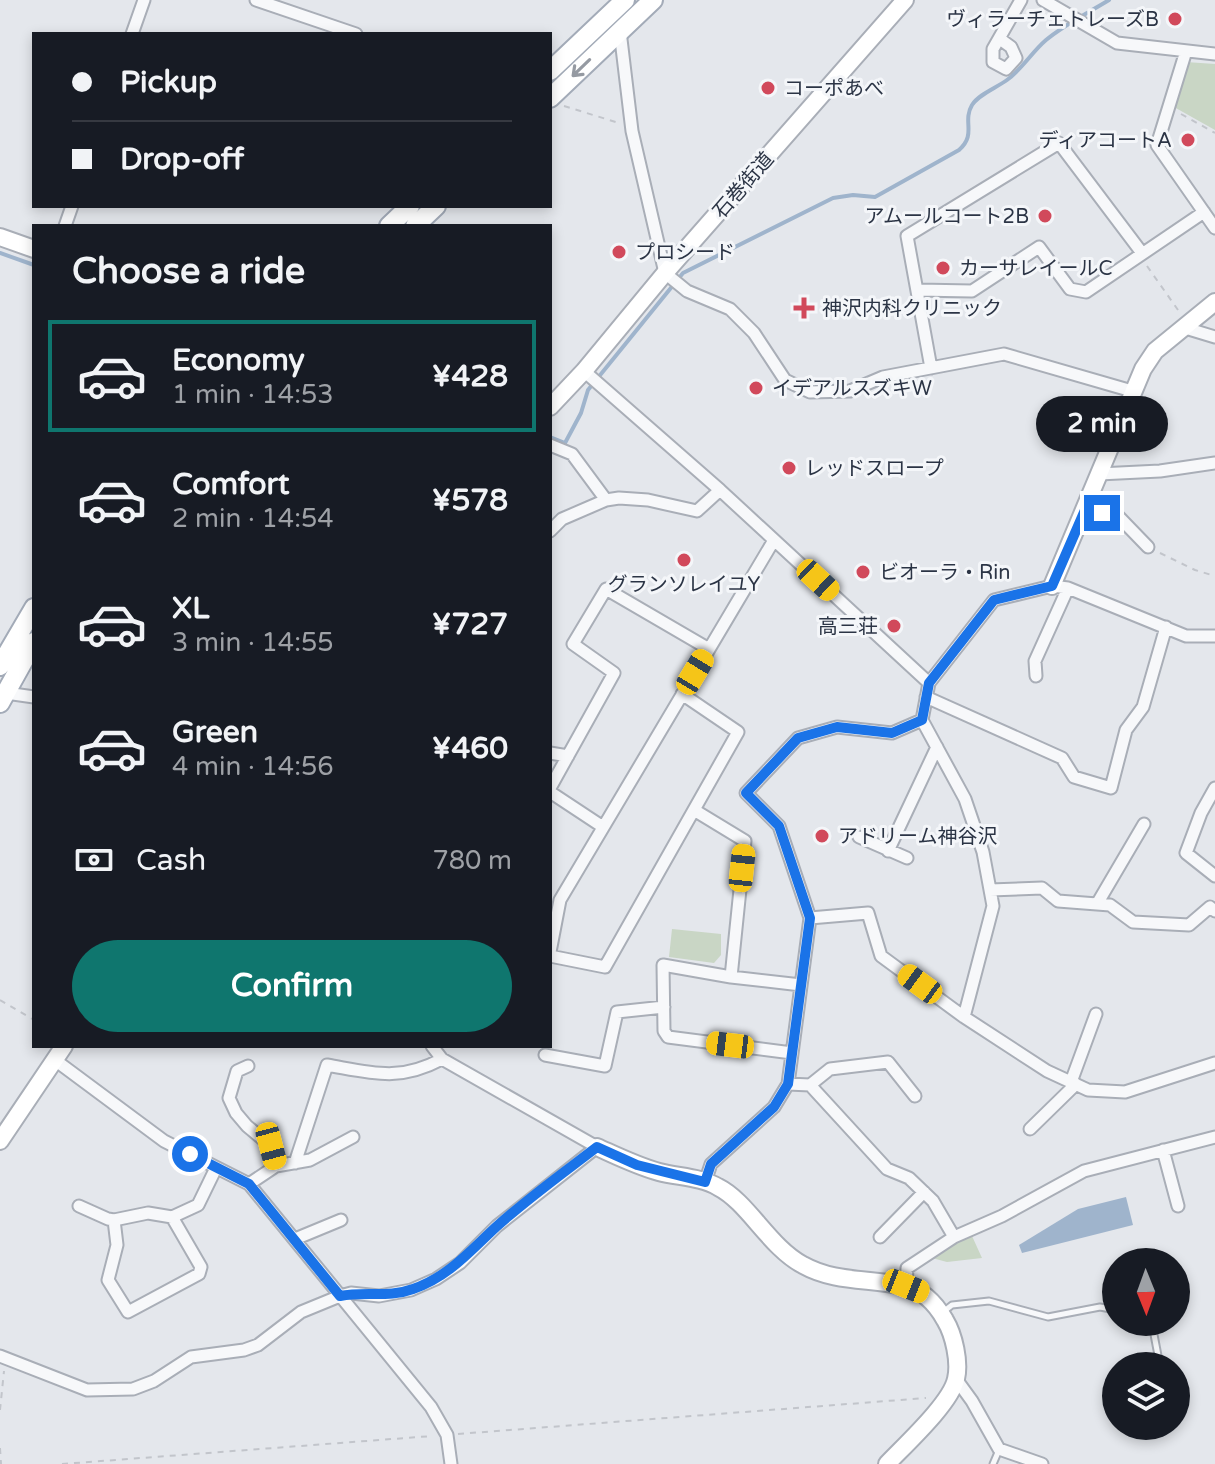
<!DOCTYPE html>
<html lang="en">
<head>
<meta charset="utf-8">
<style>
  body { margin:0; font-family:"Varela Round","Noto Sans JP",sans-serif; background:#242831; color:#f1f3f6; height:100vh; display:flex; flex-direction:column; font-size:30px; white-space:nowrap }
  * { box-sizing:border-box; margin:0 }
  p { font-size:26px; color:#9ea1a6 }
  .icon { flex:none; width:44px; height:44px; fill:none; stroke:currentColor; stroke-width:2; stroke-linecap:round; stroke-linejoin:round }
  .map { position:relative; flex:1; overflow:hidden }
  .panel { position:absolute; left:32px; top:224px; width:520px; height:824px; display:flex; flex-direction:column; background:#171b24; border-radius:0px; box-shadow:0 4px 12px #0003 }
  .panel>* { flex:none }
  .banner { position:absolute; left:32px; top:32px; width:520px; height:176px; border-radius:0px; box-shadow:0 4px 12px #0003; display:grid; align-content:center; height:176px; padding:0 40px; background:#171b24 }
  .needle { width:52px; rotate:179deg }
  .controls { position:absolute; left:1102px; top:1248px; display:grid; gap:16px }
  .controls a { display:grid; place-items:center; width:88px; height:88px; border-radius:50%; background:#171b24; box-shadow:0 4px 12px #0003; font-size:40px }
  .end { position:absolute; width:36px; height:36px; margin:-18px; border:10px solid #1a73e8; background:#fff; box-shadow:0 0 0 4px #fff }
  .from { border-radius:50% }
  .bubble { position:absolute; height:56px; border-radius:28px; background:#171b24; box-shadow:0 4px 12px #0003; font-size:26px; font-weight:800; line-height:56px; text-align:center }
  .car { position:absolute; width:24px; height:48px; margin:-24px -12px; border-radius:10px; box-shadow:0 0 6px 2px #0007; background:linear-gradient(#f5c518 24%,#345 0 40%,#f5c518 0 76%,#345 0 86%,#f5c518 0) }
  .banner b { display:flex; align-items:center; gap:28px; height:76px; font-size:30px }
  .banner b+b { border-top:2px solid #363941 }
  .banner i { width:20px; height:20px; background:#f1f3f6 }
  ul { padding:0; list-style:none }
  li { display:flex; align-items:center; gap:24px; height:112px; margin:0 16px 12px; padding:0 24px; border:4px solid transparent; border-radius:0px }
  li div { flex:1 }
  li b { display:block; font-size:30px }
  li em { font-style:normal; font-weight:800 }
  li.active { border-color:#0f766e }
  li>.icon { width:72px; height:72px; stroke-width:1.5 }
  h2 { padding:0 40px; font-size:36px; line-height:96px }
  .pay { display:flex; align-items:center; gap:20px; height:88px; padding:0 40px; font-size:30px }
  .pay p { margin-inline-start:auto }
  .cta { display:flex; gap:16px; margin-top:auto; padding:16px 40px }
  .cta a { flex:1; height:92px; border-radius:48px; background:#0f766e; color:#fff; font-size:32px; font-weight:800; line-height:92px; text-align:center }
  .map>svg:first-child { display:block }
  .green { fill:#c9d6c5 }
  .water { fill:#9fb4cc }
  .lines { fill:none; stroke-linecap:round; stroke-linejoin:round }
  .stream { stroke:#9fb4cc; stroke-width:4 }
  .lane-casing { stroke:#a9aeb7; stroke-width:9 }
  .street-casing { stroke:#a9aeb7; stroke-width:15 }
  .secondary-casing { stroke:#a9aeb7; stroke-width:20 }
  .primary-casing { stroke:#a3abb8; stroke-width:22 }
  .path { stroke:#c2c5cb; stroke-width:2; stroke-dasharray:6 6; stroke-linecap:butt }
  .lane { stroke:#f7f8fa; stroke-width:5 }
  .street { stroke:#f7f8fa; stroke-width:11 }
  .secondary { stroke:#fff; stroke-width:16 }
  .primary { stroke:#fff; stroke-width:18 }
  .oneway { stroke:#959aa2 }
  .route { stroke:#1a73e8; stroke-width:10 }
  .poi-dot { fill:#d1495b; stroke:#f4f6f9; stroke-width:3 }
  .labels { text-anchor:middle; stroke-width:6; stroke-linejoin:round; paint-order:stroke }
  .poi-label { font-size:20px; fill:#2b3445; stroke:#f4f6f9; text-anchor:start }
  .street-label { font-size:20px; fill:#2b3445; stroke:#f4f6f9 }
</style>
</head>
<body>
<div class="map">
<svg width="1215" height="1464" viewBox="0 0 1215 1464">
  <rect width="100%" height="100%" fill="#e4e7ec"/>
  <path class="green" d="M1186 62 1215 64V130L1174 107Z
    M672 929 721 934V955L714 963 669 957Z
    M972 1236 982 1258 947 1262 932 1258V1254Z"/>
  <path class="water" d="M1126 1197 1133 1225 1022 1253 1019 1245 1078 1209Z"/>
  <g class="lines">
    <path class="stream" d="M0 253 34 265
      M550 437 565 443 581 413 588 390 683 273 833 198 853 195 875 197 959 150C977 134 962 122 972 105 979 94 996 88 1007 80 1022 69 1032 52 1046 40 1065 24 1088 13 1109 0"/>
    <defs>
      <path id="lane" d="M943 1312 952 1305 989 1301 1048 1317 1100 1307 1116 1310
        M1147 1322 1152 1324 1160 1366
        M993 1464 999 1450"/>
      <path id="street" d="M256 0 356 34
        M1043 0 1117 43 1215 54
        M620 31 632 131 665 273 687 291 730 309 754 333 785 380 810 392 850 391 883 377 1004 354 1132 391
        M132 34 144 0
        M1000 39 1011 47 1016 58 1006 69 993 62V49L1021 0
        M1186 51 1157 145 1215 228
        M65 226 72 206
        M918 290 972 291 1039 247 1070 289 1086 292 1204 212
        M1182 327 1215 337
        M931 368 907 236 1059 143 1142 253
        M584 371 720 490 929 683
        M550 445 572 454 606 500
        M1099 474 1160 471 1215 463
        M1085 510 1118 516 1148 547
        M550 531 562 519 606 500 619 498 648 500 697 511 720 490
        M1036 676 1035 661 1068 588
        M6 693 34 697
        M926 697 1062 758 1074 777 1111 788 1126 730 1143 707 1166 627
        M550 753 568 756
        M550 788 614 673 573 644 606 589 709 649
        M1215 788 1201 813 1186 853 1215 876
        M550 792 603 827
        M694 810 745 841 731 977
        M859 837 907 858
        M888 851 937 747
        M990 890 1042 888 1058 901 1110 905 1133 922 1189 925 1210 907 1215 911
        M1097 904 1144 824
        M810 918 779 826 746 793 798 738 837 727 892 733 922 720
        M550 952 560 900 774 540
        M550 956 605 967 738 732 682 694
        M964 1017 993 906 983 852 965 799 922 720 929 683 994 600 1052 586 1068 588 1186 636H1215
        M792 1053 668 1037 664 1031 663 965 731 977 801 985
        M545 1055 605 1066 617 1012 664 1007
        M55 1060 164 1141 249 1184 431 1407 447 1435 451 1464
        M248 1066 237 1071 229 1098 236 1113 247 1126 271 1146 276 1166
        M1071 1082 1096 1014
        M788 1084 810 1085 887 1169 909 1178 933 1201 954 1237
        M810 1085 830 1069 888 1062 915 1096
        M1030 1129 1076 1084
        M1163 1150 1178 1206
        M295 1163 327 1065C373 1073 399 1082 442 1059
        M705 1182 711 1164 774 1107 788 1084 810 918 868 913 881 956 964 1017 1047 1071 1088 1090 1125 1092 1215 1063
        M249 1184 276 1166 310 1160 353 1137
        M79 1206 108 1219 114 1220
        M172 1217 201 1267 199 1274 128 1312 108 1280 117 1245 114 1220 148 1213 172 1217 198 1205 216 1168
        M880 1237 924 1192
        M295 1239 341 1220
        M906 1286 907 1268 954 1237 1002 1216 1084 1171 1215 1137
        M0 1356 87 1390 133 1389 154 1381 191 1357 244 1350 258 1345 301 1312 340 1296 351 1293 379 1296 411 1290 436 1279 460 1263 497 1226 597 1147 442 1059 432 1046
        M956 1379 972 1401 999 1449 1042 1464"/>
      <path id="secondary" d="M0 237 34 249
        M550 407 584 371 665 273 905 0
        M1052 586 1143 369 1155 351 1215 302
        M0 1141 64 1046
        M597 1147C617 1156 637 1166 659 1172 678 1177 701 1177 718 1187 748 1202 769 1247 803 1265 835 1283 870 1278 904 1286 923 1290 936 1304 945 1320 954 1335 960 1362 956 1379 951 1403 905 1445 887 1464"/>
      <path id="primary" d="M550 71 625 0
        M550 98 653 0
        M389 226 410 206
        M415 226 436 206
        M0 666 34 608
        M0 703 34 642"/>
    </defs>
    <use href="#lane" class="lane-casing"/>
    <use href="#street" class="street-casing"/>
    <use href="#secondary" class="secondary-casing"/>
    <use href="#primary" class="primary-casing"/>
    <path class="path" d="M564 106 619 123
      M1181 114 1215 133
      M1147 266 1178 310
      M1160 553 1195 570 1215 576
      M0 1000 34 1020
      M0 1410 4 1371
      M458 1434 926 1398
      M0 1448 1 1464
      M62 1464 432 1436"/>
    <use href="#lane" class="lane"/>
    <use href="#street" class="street"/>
    <use href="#secondary" class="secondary"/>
    <use href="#primary" class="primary"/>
  </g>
  <defs><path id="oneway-shaft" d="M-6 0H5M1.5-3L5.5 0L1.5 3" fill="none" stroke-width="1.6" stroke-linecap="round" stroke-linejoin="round" transform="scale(2)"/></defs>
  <use class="oneway" href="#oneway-shaft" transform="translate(581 68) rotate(136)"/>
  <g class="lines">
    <path class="route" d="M190 1154 249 1184 340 1296C365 1291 389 1298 413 1289 448 1277 469 1252 496 1227 527 1199 563 1173 597 1147L637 1165 705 1182 711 1164 774 1107 788 1084 810 918 779 826 746 793 798 738 837 727 892 733 922 720 929 683 994 600 1052 586 1085 510 1102 513"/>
  </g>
  <g class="poi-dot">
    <circle cx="1175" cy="19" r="8"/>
    <circle cx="768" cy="88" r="8"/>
    <circle cx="1188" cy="140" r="8"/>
    <circle cx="1045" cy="216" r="8"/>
    <circle cx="619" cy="252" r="8"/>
    <circle cx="943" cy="268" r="8"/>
    <path d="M800 296h8v8h8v8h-8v8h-8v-8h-8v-8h8z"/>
    <circle cx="756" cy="388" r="8"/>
    <circle cx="789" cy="468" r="8"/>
    <circle cx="684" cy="560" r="8"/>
    <circle cx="863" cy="572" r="8"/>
    <circle cx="894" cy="626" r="8"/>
    <circle cx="822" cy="836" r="8"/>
  </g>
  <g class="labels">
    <g class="poi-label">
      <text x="1159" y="26" text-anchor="end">ヴィラーチェトレーズB</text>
      <text x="784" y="95">コーポあべ</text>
      <text x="1172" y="147" text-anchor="end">ディアコートA</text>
      <text x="1029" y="223" text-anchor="end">アムールコート2B</text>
      <text x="635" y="259">プロシード</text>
      <text x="959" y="275">カーサレイールC</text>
      <text x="822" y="315">神沢内科クリニック</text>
      <text x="772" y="395">イデアルスズキW</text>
      <text x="805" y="475">レッドスロープ</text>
      <text x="879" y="579">ビオーラ・Rin</text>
      <text x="684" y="591" text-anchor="middle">グランソレイユY</text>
      <text x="878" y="633" text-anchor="end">高三荘</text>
      <text x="838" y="843">アドリーム神谷沢</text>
    </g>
    <g class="street-label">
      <text transform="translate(743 185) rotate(-49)" y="7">石巻街道</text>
    </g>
  </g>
</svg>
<div class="controls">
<a><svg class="needle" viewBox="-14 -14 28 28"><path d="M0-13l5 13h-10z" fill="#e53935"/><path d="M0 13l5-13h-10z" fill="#9ea1a6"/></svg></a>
<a><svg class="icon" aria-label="layers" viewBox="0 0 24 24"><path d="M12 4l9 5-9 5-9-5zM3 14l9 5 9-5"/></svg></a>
</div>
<i class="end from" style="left:190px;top:1154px"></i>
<i class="end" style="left:1102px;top:513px"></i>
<div class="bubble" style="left:1036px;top:396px;width:132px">2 min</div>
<i class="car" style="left:818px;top:580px;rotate:133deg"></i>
<i class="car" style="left:695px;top:672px;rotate:31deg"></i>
<i class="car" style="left:742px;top:868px;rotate:6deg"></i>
<i class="car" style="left:920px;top:984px;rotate:306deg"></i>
<i class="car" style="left:730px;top:1045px;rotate:277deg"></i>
<i class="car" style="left:271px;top:1146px;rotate:165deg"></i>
<i class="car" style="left:906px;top:1286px;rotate:112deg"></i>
<div class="banner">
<b><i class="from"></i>Pickup</b>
<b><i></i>Drop-off</b>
</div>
<section class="panel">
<h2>Choose a ride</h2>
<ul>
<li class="active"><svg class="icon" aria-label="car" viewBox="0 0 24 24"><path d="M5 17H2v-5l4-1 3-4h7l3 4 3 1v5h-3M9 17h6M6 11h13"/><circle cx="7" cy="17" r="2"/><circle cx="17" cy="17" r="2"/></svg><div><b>Economy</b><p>1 min · 14:53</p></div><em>¥428</em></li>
<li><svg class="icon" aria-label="car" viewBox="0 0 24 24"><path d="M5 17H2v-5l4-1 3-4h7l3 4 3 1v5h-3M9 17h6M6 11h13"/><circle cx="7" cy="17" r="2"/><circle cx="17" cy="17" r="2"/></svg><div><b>Comfort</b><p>2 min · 14:54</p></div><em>¥578</em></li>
<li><svg class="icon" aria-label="car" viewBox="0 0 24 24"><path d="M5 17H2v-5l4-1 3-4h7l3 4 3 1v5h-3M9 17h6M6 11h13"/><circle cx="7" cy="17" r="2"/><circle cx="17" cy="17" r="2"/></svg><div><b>XL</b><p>3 min · 14:55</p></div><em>¥727</em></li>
<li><svg class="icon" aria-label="car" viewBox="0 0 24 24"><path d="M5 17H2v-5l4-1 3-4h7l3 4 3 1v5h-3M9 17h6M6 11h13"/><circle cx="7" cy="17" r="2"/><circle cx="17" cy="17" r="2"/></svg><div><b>Green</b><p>4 min · 14:56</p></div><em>¥460</em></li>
</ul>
<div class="pay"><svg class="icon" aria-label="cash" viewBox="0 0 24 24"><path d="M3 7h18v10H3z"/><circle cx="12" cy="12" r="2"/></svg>Cash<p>780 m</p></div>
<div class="cta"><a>Confirm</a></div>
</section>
</div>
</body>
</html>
